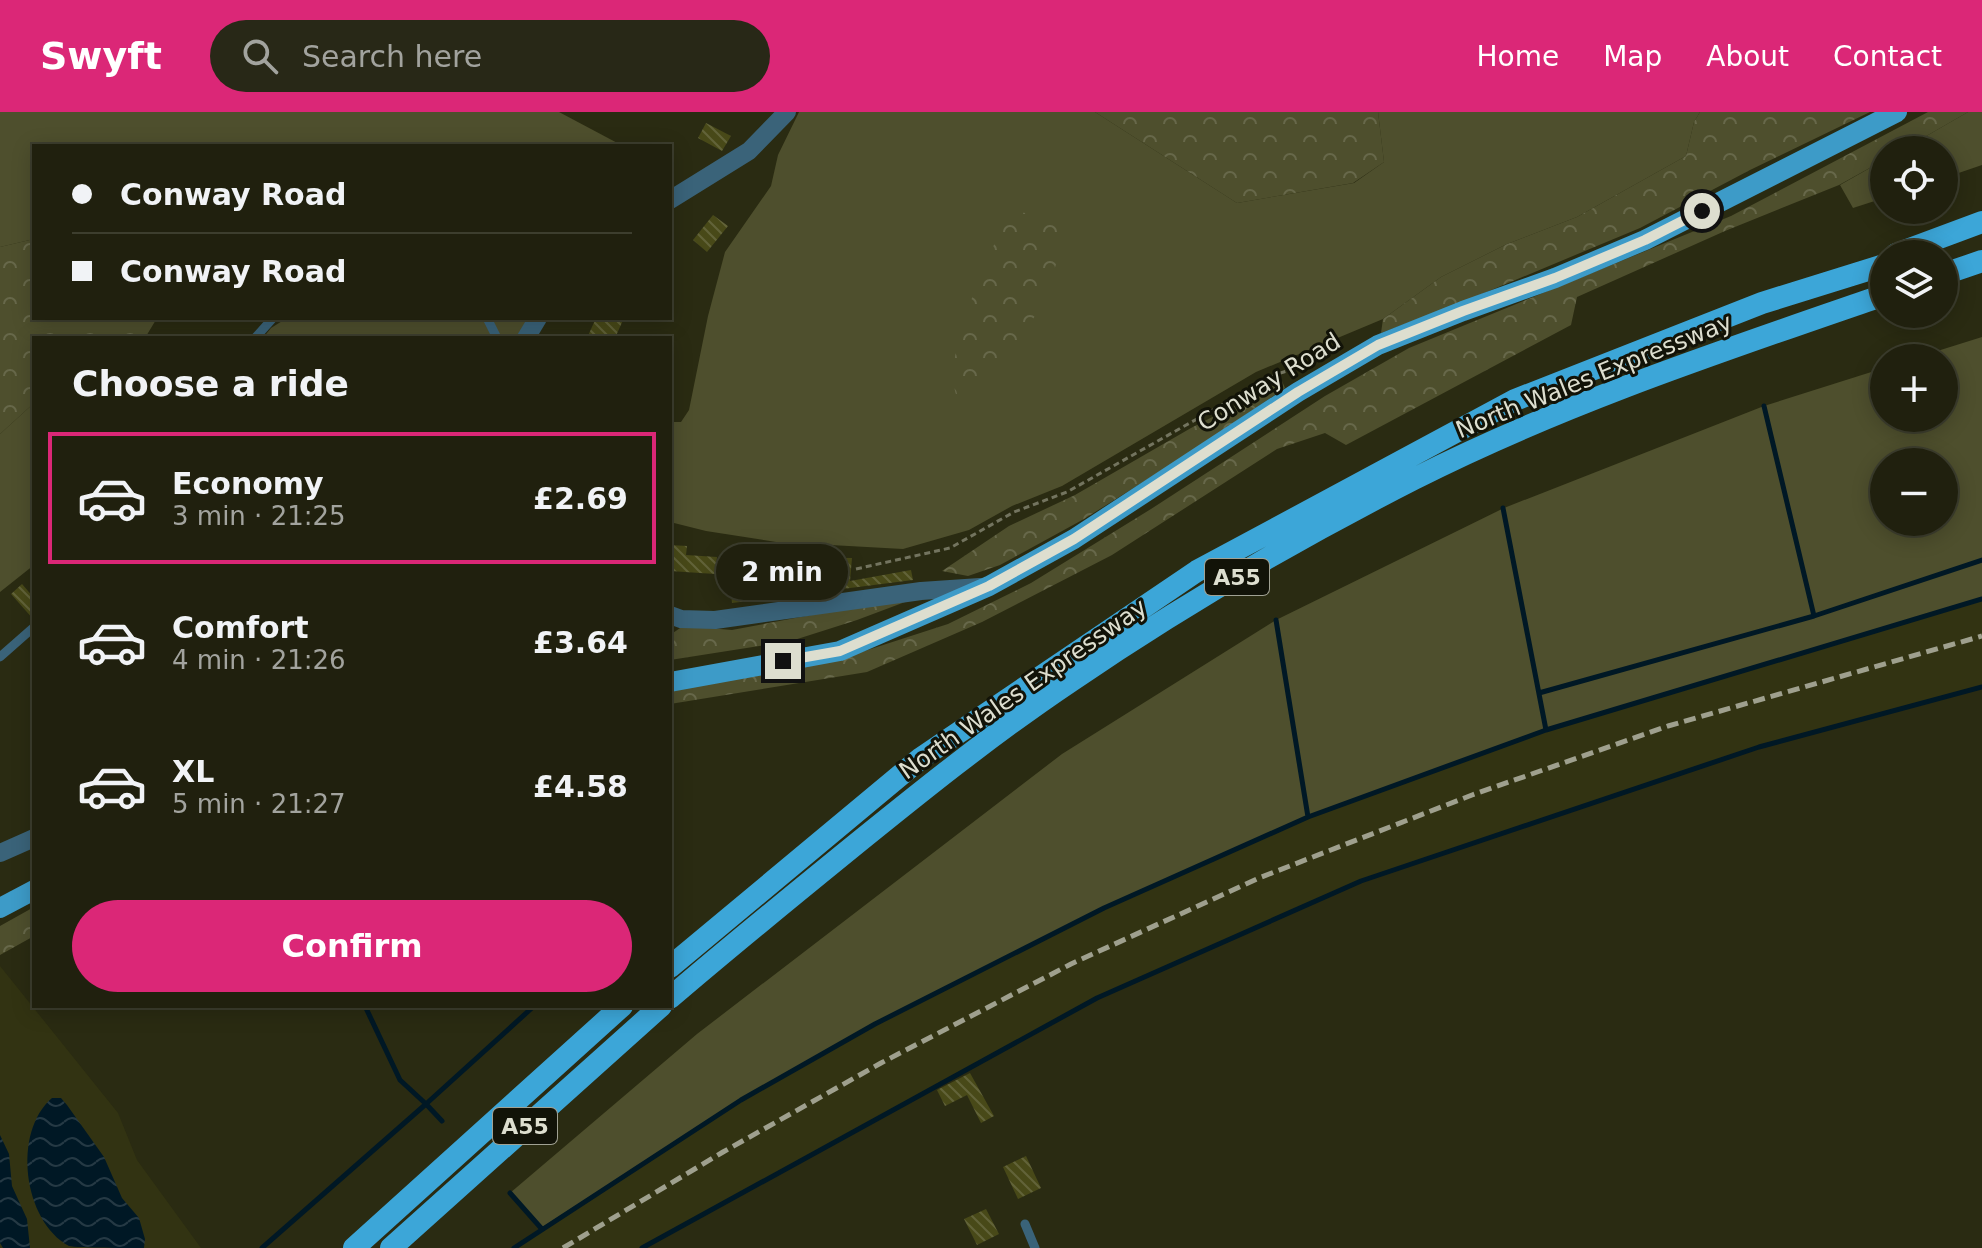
<!DOCTYPE html>
<html lang="en">
<head>
<meta charset="utf-8">
<style>
  body { margin:0; font-family:"DejaVu Sans",sans-serif; background:#282817; color:#f1f3f6; height:100vh; display:flex; flex-direction:column; font-size:30px; white-space:nowrap }
  * { box-sizing:border-box; margin:0 }
  p { font-size:26px; color:#a2a39e }
  .icon { flex:none; width:44px; height:44px; fill:none; stroke:currentColor; stroke-width:2; stroke-linecap:round; stroke-linejoin:round }
  .map { position:relative; flex:1; overflow:hidden }
  .sheet { position:absolute; left:32px; top:224px; width:640px; height:672px; display:flex; flex-direction:column; background:#20200e; border-radius:0px; box-shadow:0 4px 20px #0003,0 0 0 2px #3d3e2e }
  .sheet>* { flex:none }
  .hud { position:absolute; left:32px; top:32px; width:640px; height:176px; border-radius:0px; box-shadow:0 4px 20px #0003,0 0 0 2px #3d3e2e; display:grid; align-content:center; height:176px; padding:0 40px; background:#20200e }
  .tools { position:absolute; left:1870px; top:24px; display:grid; gap:16px }
  .tools a { display:grid; place-items:center; width:88px; height:88px; border-radius:50%; background:#20200e; box-shadow:0 4px 20px #0003,0 0 0 2px #3d3e2e; font-size:40px }
  .end { position:absolute; width:36px; height:36px; margin:-18px; border:10px solid #dddecf; background:#111; box-shadow:0 0 0 4px #111 }
  .from { border-radius:50% }
  .bubble { position:absolute; height:56px; border-radius:28px; background:#20200e; box-shadow:0 4px 20px #0003,0 0 0 2px #3d3e2e; font-size:26px; font-weight:700; line-height:56px; text-align:center }
  .hud b { display:flex; align-items:center; gap:28px; height:76px; font-size:30px }
  .hud b+b { border-top:2px solid #3d3e2e }
  .hud i { width:20px; height:20px; background:#f1f3f6 }
  ul { padding:0; list-style:none }
  li { display:flex; align-items:center; gap:24px; height:132px; margin:0 16px 12px; padding:0 24px; border:4px solid transparent; border-radius:0px }
  li div { flex:1 }
  li b { display:block; font-size:30px }
  li em { font-style:normal; font-weight:700 }
  li.selected { border-color:#db2777 }
  li>.icon { width:72px; height:72px; stroke-width:1.5 }
  h2 { padding:0 40px; font-size:36px; line-height:96px }
  .primary-button { display:flex; gap:16px; margin-top:auto; padding:16px 40px }
  .primary-button a { flex:1; height:92px; border-radius:48px; background:#db2777; color:#fff; font-size:32px; font-weight:700; line-height:92px; text-align:center }
  header { display:flex; align-items:center; gap:48px; box-sizing:border-box; height:112px; padding:0 40px; background:#db2777; color:#fff }
  header strong { font-size:38px }
  nav { display:flex; gap:44px; margin-inline-start:auto; font-size:28px }
  .search { width:560px; height:72px; background:#282817; display:flex; align-items:center; gap:20px; box-sizing:border-box; padding:0 28px; border-radius:44px; color:#a2a39e; font-size:30px }
  .map>svg:first-child { display:block }
  .built { fill:#323312 }
  .grass { fill:#4e4f2d; fill-rule:evenodd }
  .forest { fill:url(#forest-crowns) }
  .water { fill:url(#water-waves) }
  .lines { fill:none; stroke-linecap:round; stroke-linejoin:round }
  .stream { stroke:#001825; stroke-width:5 }
  .building { fill:url(#building-back-hatch) }
  .path { stroke:#73745f; stroke-width:3; stroke-dasharray:6 4; stroke-linecap:butt }
  .service { stroke:#3a6379; stroke-width:9 }
  .minor { stroke:#3a6379; stroke-width:18 }
  .primary { stroke:#3d9bc8; stroke-width:20 }
  .trunk { stroke:#3ca6d8; stroke-width:22 }
  .rail { stroke:#9fa08e; stroke-width:5; stroke-dasharray:12 6; stroke-linecap:butt }
  .route { stroke:#dddecf; stroke-width:10 }
  .labels { text-anchor:middle; stroke-width:6; stroke-linejoin:round; paint-order:stroke }
  .shield { fill:#121308; stroke:#a0a193; stroke-width:2 }
  .shield-label { font-size:22px; font-weight:bold; fill:#dddecf }
  .street-label { font-size:24px; fill:#dddecf; stroke:#121308 }
</style>
</head>
<body>
<header>
<strong>Swyft</strong>
<div class="search"><svg class="icon" aria-label="search" viewBox="0 0 24 24"><circle cx="10" cy="10" r="6"/><path d="M15 15l6 6"/></svg>Search here</div>
<nav><a>Home</a><a>Map</a><a>About</a><a>Contact</a></nav>
</header>
<div class="map">
<svg width="1982" height="1136" viewBox="0 0 1982 1136">
  <defs>
    <pattern id="forest-crowns" width="20" height="18" patternUnits="userSpaceOnUse" patternTransform="scale(2)"><rect width="20" height="18" fill="#4e4f2d"/><path d="M2 6a3 3 0 1 1 6 0M12 15a3 3 0 1 1 6 0" fill="none" stroke="#67684a"/></pattern>
    <pattern id="water-waves" width="16" height="10" patternUnits="userSpaceOnUse" patternTransform="scale(2)"><rect width="16" height="10" fill="#001825"/><path d="M0 5q4-4 8 0t8 0" fill="none" stroke="#253944"/></pattern>
    <pattern id="building-back-hatch" width="6" height="6" patternUnits="userSpaceOnUse" patternTransform="scale(2)"><rect width="6" height="6" fill="#484918"/><path d="M-1 5l2 2M0 0l6 6M5-1l2 2" fill="none" stroke="#626339"/></pattern>
  </defs>
  <rect width="100%" height="100%" fill="#2a2b12"/>
  <path class="built" d="M1982 487V575L1759 635 1361 769 1097 886 642 1136H514L741 988 875 912 1104 796 1308 705 1546 618Z
    M0 854 118 1001 137 1048 201 1136H0Z"/>
  <path class="grass" d="M0 0H559L623 34H34V127L0 135Z
    M799 0H1095L1237 91 1354 71 1384 50 1378 0H1700L1694 10 1686 44 1577 105 1507 132 1441 165 1383 207 1256 260 1062 374 1012 394 969 418 903 437 776 430 706 419 670 410V310H681L689 298 708 204 725 140 771 74 778 43Z
    M1968 0H1982V53L1944 66V38H1902Z
    M1884 48V86L1853 96 1840 73Z
    M287 206H529L519 226H263L271 216Z
    M1982 225V487L1546 618 1308 705 1104 796 875 912 741 988 541 1116 510 1081 697 922 1062 642 1276 508 1504 396 1764 294 1884 256V306H1944V246H1915ZM1944 350V410H1884V350Z
    M34 291V453L0 480V322Z"/>
  <path class="forest" d="M1095 0H1378L1384 50 1353 71 1237 91Z
    M1700 0H1870L1750 58 1640 116 1465 189 1381 221 1383 207 1441 165 1507 132 1577 105 1686 44 1694 10Z
    M1928 0H1968L1902 38H1884V48L1839 73 1725 119 1577 185 1571 213 1346 333 1325 321 1277 337 1112 443 982 510 867 560 670 592V578L843 546 948 512 1031 471 1151 397 1325 284 1409 236 1731 104Z
    M1009 98 1072 110 1039 198 992 268 957 285C939 243 992 141 1009 98Z
    M34 127V206H157L145 226H34V291L0 322V135Z
    M1282 269 1285 276 1194 338 1084 407 1000 453 968 464 942 459 1009 414 1075 383 1191 316Z
    M905 490 857 508 791 529 670 548V523L683 514 732 518 864 493Z
    M34 795V824L0 843V814Z"/>
  <path class="water" d="M52 986H61L67 993 104 1045 122 1086 139 1106 145 1127 144 1136C130 1136 78 1136 69 1134 23 1109 12 1020 52 986Z
    M0 1023 9 1042 12 1074 27 1107 30 1136H3L0 1131Z"/>
  <g class="lines">
    <path class="stream" d="M1764 294 1814 504
      M1503 396 1546 618
      M1276 508 1308 705
      M1539 581 1814 504 1982 448
      M365 894 400 968 426 992 534 894
      M510 1081 541 1116
      M262 1136 426 992 442 1009
      M514 1136 741 988 875 912 1104 796 1308 705 1546 618 1982 487
      M642 1136 1097 886 1361 769 1759 635 1982 575"/>
  </g>
  <path class="building" d="M706 11 731 24 722 39 698 26Z
    M713 103 728 114 707 140 693 128Z
    M596 206H624L615 226H587Z
    M670 433 687 434 686 443 717 445 715 462 670 459Z
    M749 444 768 445 766 476 798 472 799 445 852 446 850 469 911 458 913 468 732 491 731 481 746 479Z
    M22 472 34 486V508L11 482Z
    M970 961 994 1004 981 1011 967 983 945 994 937 978Z
    M1026 1044 1041 1076 1018 1087 1003 1055Z
    M986 1097 999 1122 977 1133 964 1107Z"/>
  <g class="lines">
    <path class="path" d="M856 457 950 436 1014 400 1067 380 1277 262 1304 254"/>
    <path class="service" d="M487 206 497 226
      M255 226 273 206
      M0 545 34 515
      M1025 1112 1035 1136"/>
    <path class="minor" d="M670 88 749 39 787 0
      M526 226 538 206
      M670 503 681 507 715 508 921 479 980 475
      M0 741 34 726"/>
    <path class="primary" d="M670 570 840 539 989 474 1074 427 1298 280 1378 233 1463 199 1555 166 1645 128 1897 0
      M0 796 34 778"/>
    <path class="trunk" d="M1896 142 1982 110
      M1944 162 1982 149
      M670 855 921 646 1197 459 1515 288 1762 191 1884 153
      M670 886C727 837 786 789 845 741 919 681 992 622 1071 569 1181 494 1296 427 1414 367 1564 291 1725 238 1884 183
      M354 1136 622 894
      M391 1136 661 894"/>
    <path class="rail" d="M563 1136 723 1040 881 951 1071 852 1259 766 1472 683 1668 614 1982 524"/>
  </g>
  <g class="lines">
    <path class="route" d="M783 549 840 539 989 474 1074 427 1298 280 1378 233 1463 199 1555 166 1645 128 1702 99"/>
  </g>
  <g class="labels">
    <g class="shield">
      <rect x="1205" y="447" width="64" height="36" rx="6"/>
      <rect x="493" y="996" width="64" height="36" rx="6"/>
    </g>
    <g class="shield-label">
      <text x="1237" y="473">A55</text>
      <text x="525" y="1022">A55</text>
    </g>
    <g class="street-label">
      <text transform="translate(1594 264) rotate(-22)" y="8">North Wales Expressway</text>
      <text transform="translate(1269 270) rotate(-32)" y="8">Conway Road</text>
      <text transform="translate(1023 577) rotate(-35)" y="8">North Wales Expressway</text>
    </g>
  </g>
</svg>
<div class="tools">
<a><svg class="icon" aria-label="locate" viewBox="0 0 24 24"><circle cx="12" cy="12" r="6"/><path d="M12 2v4M12 18v4M2 12h4M18 12h4"/></svg></a>
<a><svg class="icon" aria-label="layers" viewBox="0 0 24 24"><path d="M12 4l9 5-9 5-9-5zM3 14l9 5 9-5"/></svg></a>
<a>+</a>
<a>−</a>
</div>
<i class="end from" style="left:1702px;top:99px"></i>
<i class="end" style="left:783px;top:549px"></i>
<div class="bubble" style="left:716px;top:432px;width:132px">2 min</div>
<div class="hud">
<b><i class="from"></i>Conway Road</b>
<b><i></i>Conway Road</b>
</div>
<section class="sheet">
<h2>Choose a ride</h2>
<ul>
<li class="selected"><svg class="icon" aria-label="car" viewBox="0 0 24 24"><path d="M5 17H2v-5l4-1 3-4h7l3 4 3 1v5h-3M9 17h6M6 11h13"/><circle cx="7" cy="17" r="2"/><circle cx="17" cy="17" r="2"/></svg><div><b>Economy</b><p>3 min · 21:25</p></div><em>£2.69</em></li>
<li><svg class="icon" aria-label="car" viewBox="0 0 24 24"><path d="M5 17H2v-5l4-1 3-4h7l3 4 3 1v5h-3M9 17h6M6 11h13"/><circle cx="7" cy="17" r="2"/><circle cx="17" cy="17" r="2"/></svg><div><b>Comfort</b><p>4 min · 21:26</p></div><em>£3.64</em></li>
<li><svg class="icon" aria-label="car" viewBox="0 0 24 24"><path d="M5 17H2v-5l4-1 3-4h7l3 4 3 1v5h-3M9 17h6M6 11h13"/><circle cx="7" cy="17" r="2"/><circle cx="17" cy="17" r="2"/></svg><div><b>XL</b><p>5 min · 21:27</p></div><em>£4.58</em></li>
</ul>
<div class="primary-button"><a>Confirm</a></div>
</section>
</div>
</body>
</html>
